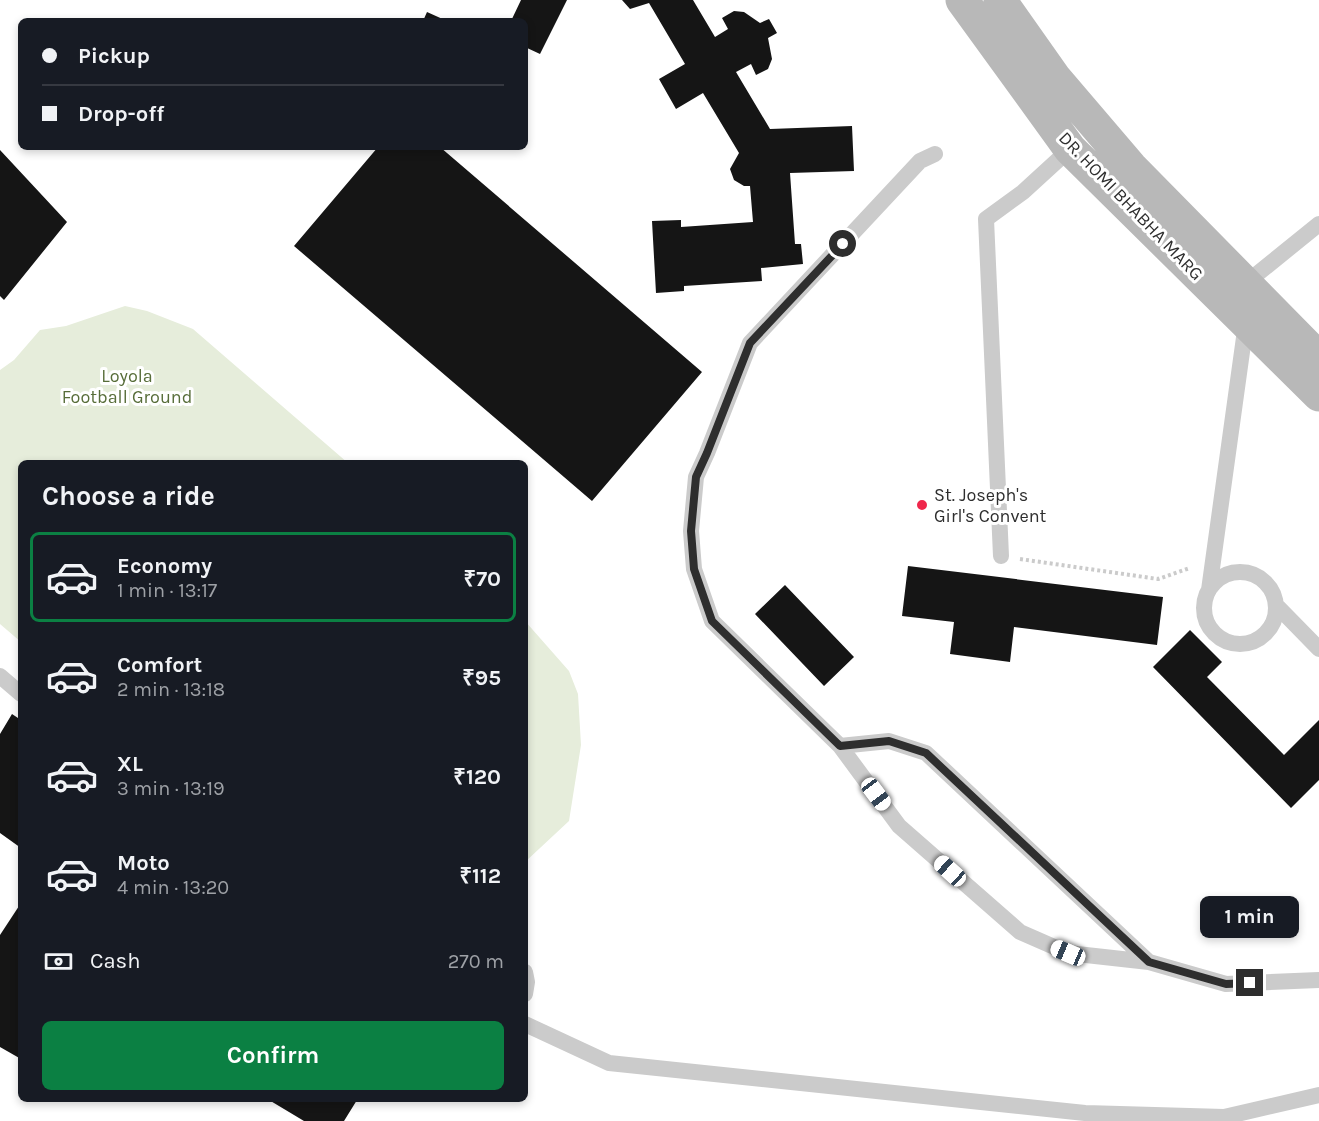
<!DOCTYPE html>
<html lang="en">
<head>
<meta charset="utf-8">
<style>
  body { margin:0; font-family:Karla,sans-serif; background:#20242c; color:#f1f3f6; height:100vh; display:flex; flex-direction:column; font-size:22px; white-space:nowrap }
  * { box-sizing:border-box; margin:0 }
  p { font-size:20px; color:#9ea1a6 }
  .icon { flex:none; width:33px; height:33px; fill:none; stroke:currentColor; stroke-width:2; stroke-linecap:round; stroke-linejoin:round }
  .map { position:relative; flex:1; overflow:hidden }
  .side { position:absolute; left:18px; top:460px; width:510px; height:642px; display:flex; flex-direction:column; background:#171b24; border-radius:9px; box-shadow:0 3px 9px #0003 }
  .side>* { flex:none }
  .banner { position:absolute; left:18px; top:18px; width:510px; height:132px; border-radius:9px; box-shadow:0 3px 9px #0003; display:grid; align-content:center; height:132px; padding:0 24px; background:#171b24 }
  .end { position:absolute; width:27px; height:27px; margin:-14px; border:8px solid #2e2e2e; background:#fff; box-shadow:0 0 0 3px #fff }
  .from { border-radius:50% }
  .bubble { position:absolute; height:42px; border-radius:9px; background:#171b24; box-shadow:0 3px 9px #0003; font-size:20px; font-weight:700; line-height:42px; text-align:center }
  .car { position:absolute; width:18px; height:36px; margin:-18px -9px; border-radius:8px; box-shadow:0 0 4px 2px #0007; background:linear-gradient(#fff 24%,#345 0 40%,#fff 0 76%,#345 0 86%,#fff 0) }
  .banner b { display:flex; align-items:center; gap:21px; height:57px; font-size:22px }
  .banner b+b { border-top:2px solid #363941 }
  .banner i { width:15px; height:15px; background:#f1f3f6 }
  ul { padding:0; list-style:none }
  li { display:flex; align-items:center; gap:18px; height:90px; margin:0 12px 9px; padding:0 12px; border:3px solid transparent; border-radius:9px }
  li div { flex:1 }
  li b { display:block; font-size:22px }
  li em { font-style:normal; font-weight:700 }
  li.current { border-color:#0b8043 }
  li>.icon { width:54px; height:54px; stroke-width:1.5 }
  h2 { padding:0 24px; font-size:27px; line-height:72px }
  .pay { display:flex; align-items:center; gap:15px; height:66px; padding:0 24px; font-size:22px }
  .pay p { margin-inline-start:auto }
  .action { display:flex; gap:12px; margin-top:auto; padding:12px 24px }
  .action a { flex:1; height:69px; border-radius:9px; background:#0b8043; color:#fff; font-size:24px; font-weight:700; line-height:69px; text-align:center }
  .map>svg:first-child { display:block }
  .green { fill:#e6eddb }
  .building { fill:#151515 }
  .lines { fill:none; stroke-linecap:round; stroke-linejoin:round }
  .path { stroke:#cbcbcb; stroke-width:4; stroke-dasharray:3 3; stroke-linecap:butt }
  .service { stroke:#cbcbcb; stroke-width:16 }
  .secondary { stroke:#b8b8b8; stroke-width:33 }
  .route { stroke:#2e2e2e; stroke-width:8 }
  .poi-dot { fill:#ef274b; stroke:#fff; stroke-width:2 }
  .labels { text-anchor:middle; stroke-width:6; stroke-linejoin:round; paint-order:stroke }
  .street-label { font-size:18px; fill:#2e2e2e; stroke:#fff }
  .park-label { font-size:18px; fill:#576d39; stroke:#fff }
  .poi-label { font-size:18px; fill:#2e2e2e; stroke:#fff; text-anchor:start }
</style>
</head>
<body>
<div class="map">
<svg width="1319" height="1121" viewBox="0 0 1319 1121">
  <rect width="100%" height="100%" fill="#fff"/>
  <path class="green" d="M125 306 147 311 193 329 348 463 21 464V642L0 624V370L14 360 40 330 66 326Z
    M525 621 569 671 578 694 581 745 569 821 525 862Z"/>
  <path class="building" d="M521 0H567L540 54 525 47V21H511Z
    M622 0H693L715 37 728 29 722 18 734 11 744 12 760 23 769 19 777 33 768 38 772 59 768 69 756 75 751 64 736 72 770 129 852 126 854 171 790 173 795 244H801L803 264 761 268 762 281 684 286V291L656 293 652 221 681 220V227L753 222 750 186H744L734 180 730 169 739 153 703 93 676 109 659 79 685 64 649 3 630 9Z
    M427 12 447 21H423Z
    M378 147H440L702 372 592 501 294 246Z
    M0 150 67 222 4 300 0 296Z
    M908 566 1163 597 1157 645 1014 627 1010 662 950 654 954 622 902 616Z
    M785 585 854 657 824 686 755 614Z
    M1190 630 1222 662 1207 677 1284 755 1319 720V780L1291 808 1153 667Z
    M12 714 21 720V790L19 793 21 794V848L0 833V734Z
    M21 903V1059L0 1047V935Z
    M269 1100H357L344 1121H304Z"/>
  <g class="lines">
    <path class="path" d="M1020 559 1158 579 1190 568"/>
    <path class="service" d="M935 154 920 161 750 343 707 453 696 477 691 531 694 569 712 621 840 746 899 826 1020 932 1068 953 1149 962 1226 984 1319 980
      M1246 283 1319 224
      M1001 556 986 219 1023 192 1070 149
      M1204 608a36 36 0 1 1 72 0a36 36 0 1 1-72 0Z
      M1209 590 1246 323
      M1277 606 1319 649
      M0 676 21 694
      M840 746 889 741 926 753 1149 962
      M525 972 527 982 525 994
      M525 1024 609 1063 1085 1113 1224 1117 1319 1095"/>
    <path class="secondary" d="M962 0 1070 149 1319 395
      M1000 0 1055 78 1131 167 1319 358"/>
  </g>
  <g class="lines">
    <path class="route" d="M843 244 750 343 707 453 696 477 691 531 694 569 712 621 840 746 889 741 926 753 1149 962 1226 984 1250 983"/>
  </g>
  <circle class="poi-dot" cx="922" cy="505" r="6"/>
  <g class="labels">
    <g class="street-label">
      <text transform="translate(1131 206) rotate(46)" y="6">DR. HOMI BHABHA MARG</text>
    </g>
    <g class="park-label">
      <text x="127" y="382">Loyola<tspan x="127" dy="21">Football Ground</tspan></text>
    </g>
    <g class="poi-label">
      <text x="934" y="501">St. Joseph's<tspan x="934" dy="21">Girl's Convent</tspan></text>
    </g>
  </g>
</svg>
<i class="end from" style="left:843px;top:244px"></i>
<i class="end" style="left:1250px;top:983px"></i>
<div class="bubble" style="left:1200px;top:896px;width:99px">1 min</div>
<i class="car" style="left:876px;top:794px;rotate:143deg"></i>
<i class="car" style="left:950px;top:871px;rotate:312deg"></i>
<i class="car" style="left:1068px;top:953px;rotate:293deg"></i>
<div class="banner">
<b><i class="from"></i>Pickup</b>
<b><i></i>Drop-off</b>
</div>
<section class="side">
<h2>Choose a ride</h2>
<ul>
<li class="current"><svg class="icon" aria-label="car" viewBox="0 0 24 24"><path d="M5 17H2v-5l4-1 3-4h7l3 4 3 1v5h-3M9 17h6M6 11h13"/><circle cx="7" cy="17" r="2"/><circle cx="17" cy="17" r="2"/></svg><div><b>Economy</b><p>1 min · 13:17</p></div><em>₹70</em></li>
<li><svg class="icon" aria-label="car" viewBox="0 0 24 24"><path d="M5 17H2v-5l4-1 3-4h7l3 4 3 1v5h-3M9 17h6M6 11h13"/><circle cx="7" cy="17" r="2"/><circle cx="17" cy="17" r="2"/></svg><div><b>Comfort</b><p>2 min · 13:18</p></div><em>₹95</em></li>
<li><svg class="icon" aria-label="car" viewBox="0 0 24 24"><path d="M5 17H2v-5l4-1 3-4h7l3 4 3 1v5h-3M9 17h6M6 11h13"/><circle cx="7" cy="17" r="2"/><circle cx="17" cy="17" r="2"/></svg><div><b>XL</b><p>3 min · 13:19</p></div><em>₹120</em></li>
<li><svg class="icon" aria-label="car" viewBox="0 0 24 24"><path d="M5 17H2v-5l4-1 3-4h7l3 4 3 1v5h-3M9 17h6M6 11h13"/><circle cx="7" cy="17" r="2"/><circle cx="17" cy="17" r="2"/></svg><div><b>Moto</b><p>4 min · 13:20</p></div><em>₹112</em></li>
</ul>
<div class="pay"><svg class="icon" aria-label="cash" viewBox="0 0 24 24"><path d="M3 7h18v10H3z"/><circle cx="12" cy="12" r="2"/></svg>Cash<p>270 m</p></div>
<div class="action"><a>Confirm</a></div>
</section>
</div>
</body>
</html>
